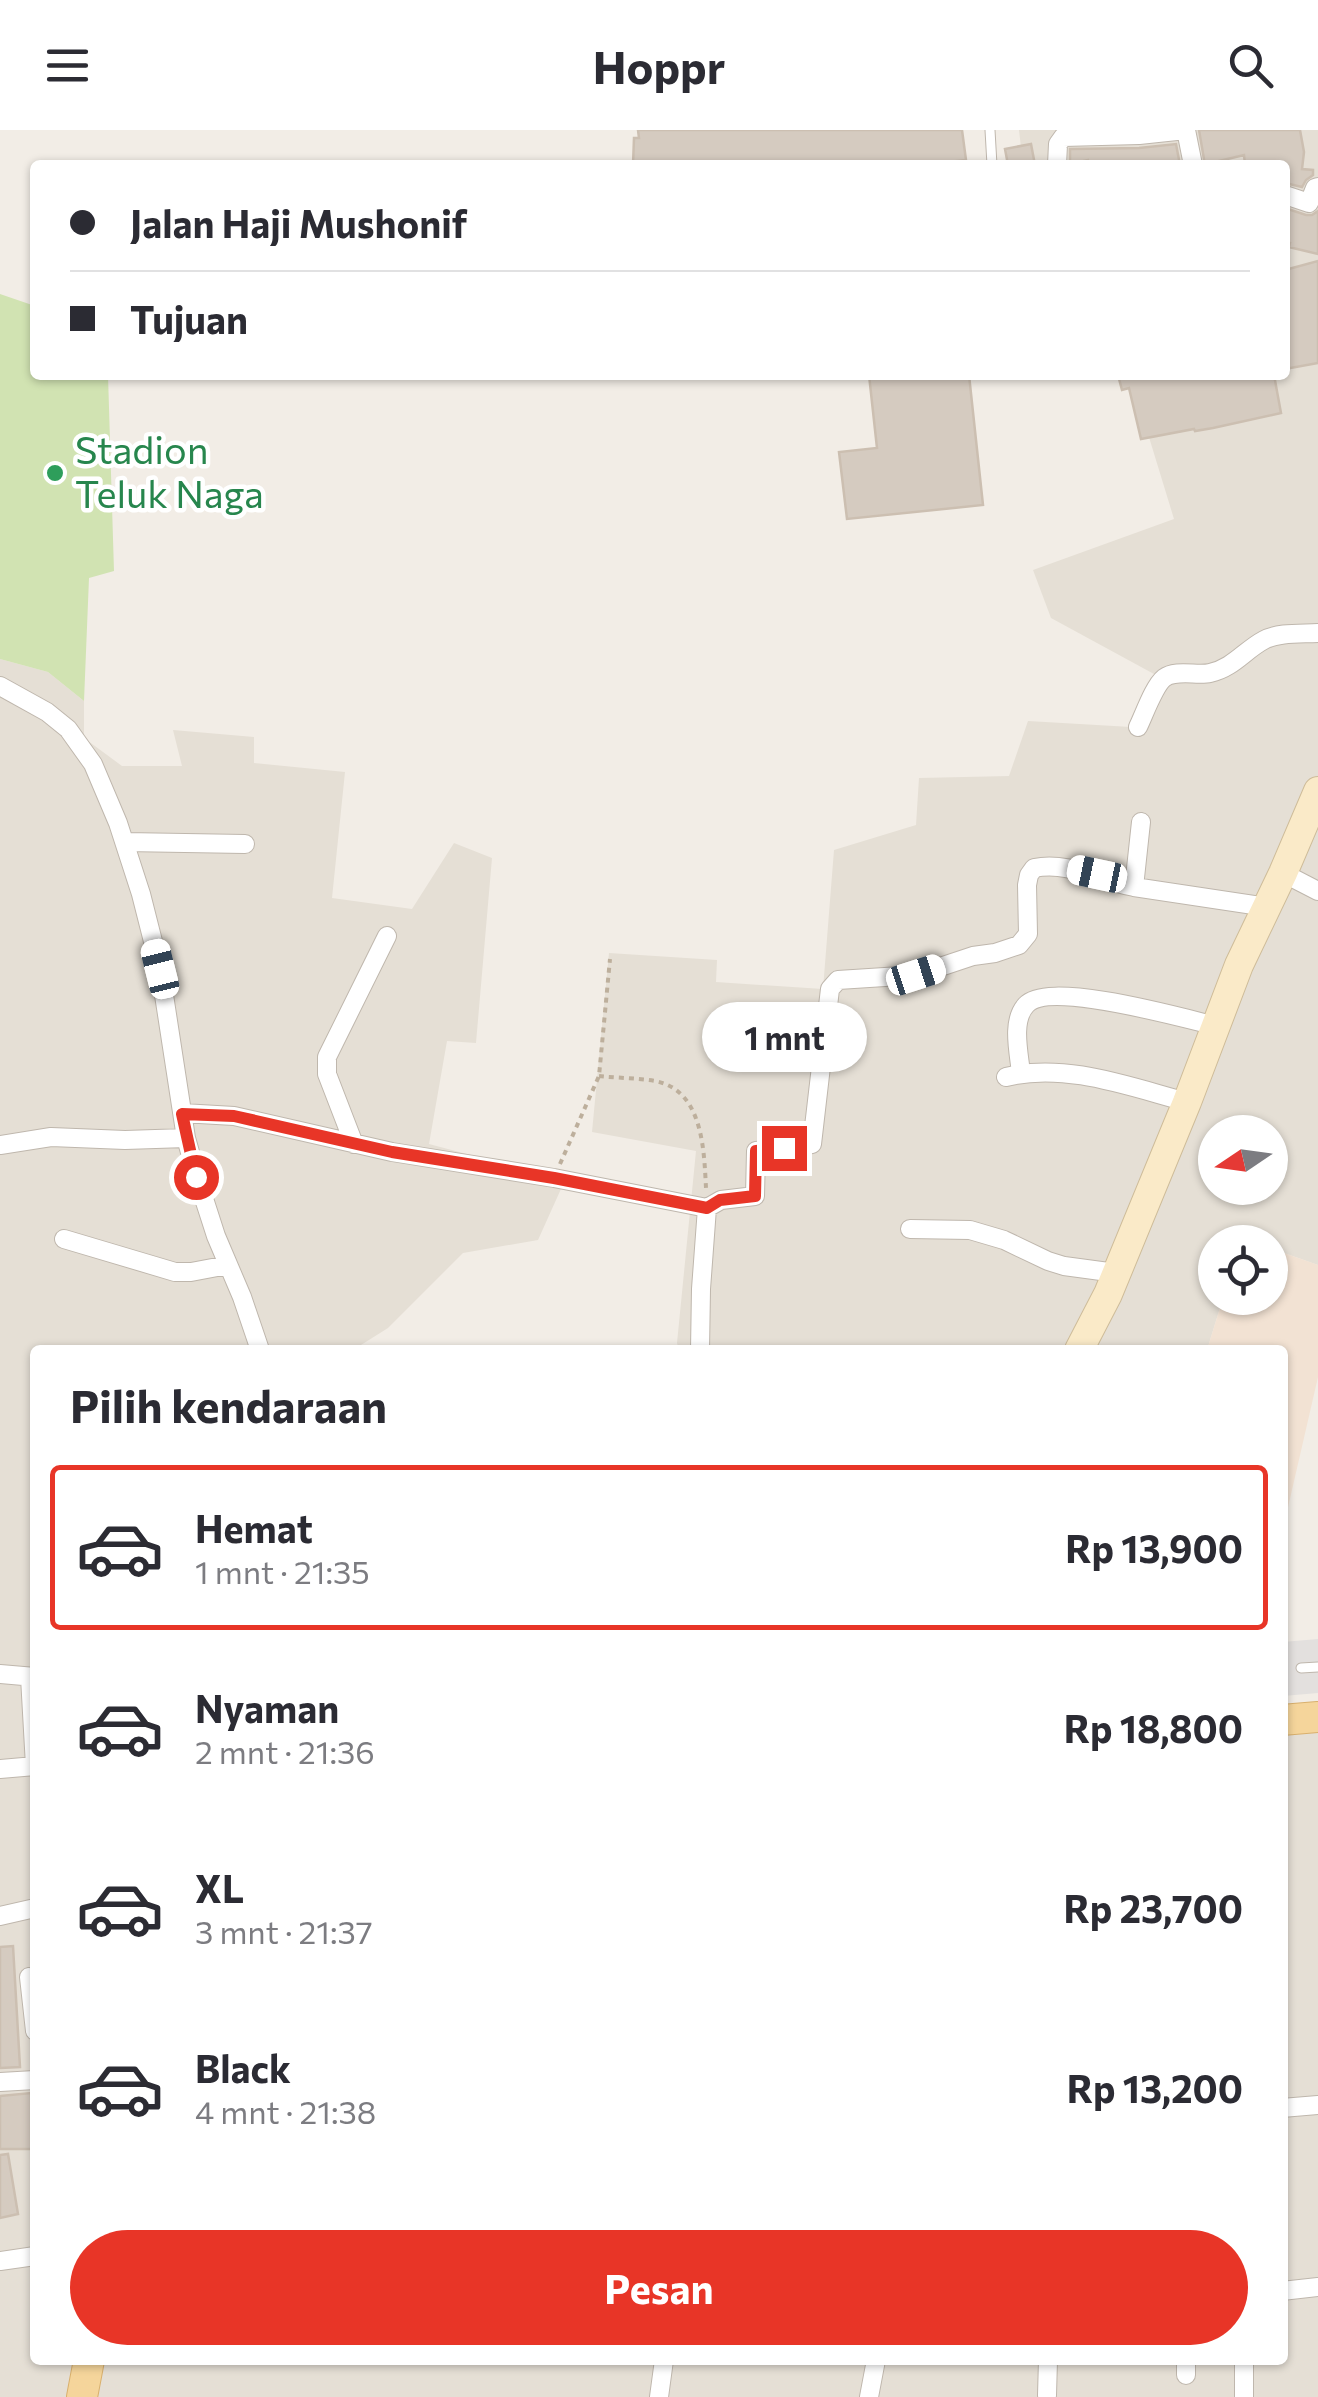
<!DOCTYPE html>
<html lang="id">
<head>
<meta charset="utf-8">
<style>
  body { margin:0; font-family:Commissioner,sans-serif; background:#f7f7f7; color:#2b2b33; height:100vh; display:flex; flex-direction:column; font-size:38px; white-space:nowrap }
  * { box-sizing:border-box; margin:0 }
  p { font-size:32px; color:#7c7c81 }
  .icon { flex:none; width:55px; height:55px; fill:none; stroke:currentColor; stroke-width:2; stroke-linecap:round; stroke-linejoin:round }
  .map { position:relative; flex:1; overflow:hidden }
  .details { position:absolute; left:30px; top:1215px; width:1258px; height:1020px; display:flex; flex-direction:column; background:#fff; border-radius:10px; box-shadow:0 2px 8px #0004 }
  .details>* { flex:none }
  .banner { position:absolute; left:30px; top:30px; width:1260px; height:220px; border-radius:10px; box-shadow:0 2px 8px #0004; display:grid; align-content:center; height:220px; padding:0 40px; background:#fff }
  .needle { width:65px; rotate:257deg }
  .tools { position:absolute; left:1198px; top:985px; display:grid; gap:20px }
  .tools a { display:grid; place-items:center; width:90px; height:90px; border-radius:50%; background:#fff; box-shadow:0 2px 8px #0004; font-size:50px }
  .end { position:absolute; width:45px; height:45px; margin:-22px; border:12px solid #e83527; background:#fff; box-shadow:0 0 0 5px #fff }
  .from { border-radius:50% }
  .bubble { position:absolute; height:70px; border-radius:35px; background:#fff; box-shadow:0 2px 8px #0004; font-size:32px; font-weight:700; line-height:70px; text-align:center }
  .car { position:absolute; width:30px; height:60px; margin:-30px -15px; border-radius:12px; box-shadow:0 0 8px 2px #0007; background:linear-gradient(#fff 24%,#345 0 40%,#fff 0 76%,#345 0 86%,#fff 0) }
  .banner b { display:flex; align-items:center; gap:35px; height:95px; font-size:38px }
  .banner b+b { border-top:2px solid #e1e1e2 }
  .banner i { width:25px; height:25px; background:#2b2b33 }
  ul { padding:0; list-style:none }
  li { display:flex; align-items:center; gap:30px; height:165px; margin:0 20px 15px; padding:0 20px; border:5px solid transparent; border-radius:10px }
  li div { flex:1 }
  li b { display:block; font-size:38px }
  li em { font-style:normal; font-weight:700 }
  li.selected { border-color:#e83527 }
  li>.icon { width:90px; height:90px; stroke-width:1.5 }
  h2 { padding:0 40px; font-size:45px; line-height:120px }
  .action { display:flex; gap:20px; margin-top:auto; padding:20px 40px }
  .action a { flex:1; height:115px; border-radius:60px; background:#e83527; color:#fff; font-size:40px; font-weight:700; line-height:115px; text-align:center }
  header { display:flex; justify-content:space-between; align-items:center; height:130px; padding:0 40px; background:#fff; font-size:45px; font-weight:700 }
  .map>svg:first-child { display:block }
  .residential { fill:#e5dfd5; fill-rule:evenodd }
  .commercial { fill:#f2e2d3 }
  .green { fill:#d1e3b2 }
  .parking { fill:#e3e0de }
  .building { fill:#d5cbc0; stroke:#ccbfb1; stroke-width:2.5 }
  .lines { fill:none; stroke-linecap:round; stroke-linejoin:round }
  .service-casing { stroke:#bfb7ad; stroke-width:11 }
  .minor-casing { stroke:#bfb7ad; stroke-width:20 }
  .secondary-casing { stroke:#cebc99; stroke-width:30 }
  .primary-casing { stroke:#d9b06d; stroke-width:32 }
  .path { stroke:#bdaf9c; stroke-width:4; stroke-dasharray:5 5; stroke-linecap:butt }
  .service { stroke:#fff; stroke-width:9 }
  .minor { stroke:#fff; stroke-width:18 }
  .secondary { stroke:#faeac8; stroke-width:28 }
  .primary { stroke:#f5d59b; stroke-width:30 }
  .route { stroke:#e83527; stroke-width:12 }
  .leisure-dot { fill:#2e9e5b; stroke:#fff; stroke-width:4 }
  .labels { text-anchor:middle; stroke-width:9; stroke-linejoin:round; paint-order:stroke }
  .leisure-label { font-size:38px; fill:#27864d; stroke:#fff; text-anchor:start }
</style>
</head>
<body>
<header><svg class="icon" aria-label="menu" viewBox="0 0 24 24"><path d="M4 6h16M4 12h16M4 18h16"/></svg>Hoppr<svg class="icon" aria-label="search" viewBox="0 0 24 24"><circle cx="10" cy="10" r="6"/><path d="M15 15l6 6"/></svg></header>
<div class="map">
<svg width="1318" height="2267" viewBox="0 0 1318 2267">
  <rect width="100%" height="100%" fill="#f2ede6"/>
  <path class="residential" d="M1019 0H1318V1135L1270 1118V1112H1254L1241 1108 1239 1112H1215V1168H1223L1207 1220H679L677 1213 696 1021 592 1002 609 823 717 830 716 852 823 859 834 720 916 695 919 648 1009 646 1028 591 1131 597 1165 550 1051 488 1033 440 1174 389 1130 245H1285V35H1023ZM1215 1002H1270V1058H1215Z
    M0 529 48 542 84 571V608L122 636H182L173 600 254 607V633L345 642 332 768 412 779 454 713 492 728 476 913 447 911 429 1014 565 1050 538 1110 463 1123 388 1198 353 1220H35V2230H1282L1283 1601 1318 1597V2267H0Z"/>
  <path class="commercial" d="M1270 1118 1318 1135V1247L1283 1399 1282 1220H1207L1223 1168H1270Z"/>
  <path class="green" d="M0 164 35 176V245H108L114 441 89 448 84 571 48 542 0 529Z"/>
  <path class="parking" d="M1318 1509V1563L1283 1566V1512Z"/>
  <path class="building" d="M638 0H962L966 30 920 35H633L634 8H639Z
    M1199 0H1300L1304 22 1302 39 1313 40V45L1306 50 1302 57 1285 53V35H1245L1244 25 1215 32 1216 35H1205Z
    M1031 14 1035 35H1008L1005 19Z
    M1176 14 1180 35H1089L1088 30 1070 34V19L1139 18Z
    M1285 78 1306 85H1312L1318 81V124L1289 117 1290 113 1285 112Z
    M1318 131V233L1285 239V140Z
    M869 245H969L983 375 847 389 839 322 877 318Z
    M1118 245H1274L1281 283 1213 298 1195 301 1194 299 1141 309 1129 258 1122 260Z
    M13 1816 20 1937 0 1938V1817Z
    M31 1963 33 2019H0V1966Z
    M8 2024 18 2084 0 2088V2025Z"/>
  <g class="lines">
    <defs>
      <path id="service" d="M990 0 992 35
        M1301 1538 1318 1537"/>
      <path id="minor" d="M1057 35 1058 14 1063 7 1139 5 1186 0 1193 35
        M1285 65 1309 73 1315 58 1318 57
        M0 556 47 582 68 599 93 634 118 693 141 764 160 839 186 1008 197 1047 216 1106 242 1167 260 1220
        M1138 597C1144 585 1154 556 1164 548 1176 539 1197 546 1210 543 1233 538 1245 520 1264 510 1279 502 1301 504 1318 503
        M1141 692 1134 757 1267 777
        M125 712 245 714
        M1283 743 1318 761
        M1021 943C1019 923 1011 891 1026 875 1048 850 1183 888 1216 896
        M1006 947C1065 932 1130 957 1187 972
        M182 983 234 986 392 1022 554 1048 707 1078 721 1070 755 1066 756 1021 812 1014 830 859 838 850 916 845 973 826 995 823 1019 815 1028 804 1027 755 1029 745 1034 738C1070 731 1100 751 1134 757
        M354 1014 327 944V927L387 806
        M0 1015 51 1007 125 1010 186 1008
        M910 1099 970 1100 1004 1110 1048 1131 1064 1136 1116 1143
        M64 1109 175 1142H191L228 1135
        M700 1220 701 1159 707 1078
        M0 1544 35 1547
        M0 1639 35 1636 30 1547
        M0 1786 35 1778
        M29 1847 35 1901
        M0 1952 35 1950
        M1282 1978 1318 1975
        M0 2131 35 2126
        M1282 2161 1318 2157
        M1244 2230V2267
        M1186 2245V2230
        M1047 2265 1048 2230
        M659 2267 664 2230
        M869 2267 876 2230"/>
      <path id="secondary" d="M1079 1220 1108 1164 1187 972 1239 835 1283 743 1318 661"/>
      <path id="primary" d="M1282 1590 1318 1587
        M82 2267 89 2230"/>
    </defs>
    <use href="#service" class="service-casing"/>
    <use href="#minor" class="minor-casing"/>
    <use href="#secondary" class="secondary-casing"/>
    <use href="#primary" class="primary-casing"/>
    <path class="path" d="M599 946C617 948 637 948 655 951 703 960 704 1020 706 1058
      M560 1034 599 946 610 829"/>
    <use href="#service" class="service"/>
    <use href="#minor" class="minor"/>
    <use href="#secondary" class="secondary"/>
    <use href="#primary" class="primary"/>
  </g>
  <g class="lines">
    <path class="route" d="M196 1047 182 984 234 986 392 1022 554 1048 707 1078 720 1070 755 1066 756 1021 784 1018"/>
  </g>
  <circle class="leisure-dot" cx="55" cy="343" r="10"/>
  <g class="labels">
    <g class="leisure-label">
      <text x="75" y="334">Stadion<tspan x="75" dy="44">Teluk Naga</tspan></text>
    </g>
  </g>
</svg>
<div class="tools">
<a><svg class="needle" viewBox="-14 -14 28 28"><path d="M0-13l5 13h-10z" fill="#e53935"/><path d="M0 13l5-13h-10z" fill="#7c7c81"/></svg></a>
<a><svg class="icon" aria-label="locate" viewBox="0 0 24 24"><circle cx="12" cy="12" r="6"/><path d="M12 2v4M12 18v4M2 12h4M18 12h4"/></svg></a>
</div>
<i class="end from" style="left:196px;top:1047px"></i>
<i class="end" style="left:784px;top:1018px"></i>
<div class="bubble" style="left:702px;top:872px;width:165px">1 mnt</div>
<i class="car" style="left:1097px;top:744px;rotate:282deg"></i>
<i class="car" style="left:160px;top:839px;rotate:346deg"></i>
<i class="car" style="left:916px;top:845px;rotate:72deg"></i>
<div class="banner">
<b><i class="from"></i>Jalan Haji Mushonif</b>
<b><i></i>Tujuan</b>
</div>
<section class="details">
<h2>Pilih kendaraan</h2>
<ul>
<li class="selected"><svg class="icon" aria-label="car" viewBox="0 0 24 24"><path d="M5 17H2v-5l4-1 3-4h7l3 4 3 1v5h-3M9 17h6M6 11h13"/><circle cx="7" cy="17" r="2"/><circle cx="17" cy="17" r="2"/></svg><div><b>Hemat</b><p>1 mnt · 21:35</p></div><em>Rp 13,900</em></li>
<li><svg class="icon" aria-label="car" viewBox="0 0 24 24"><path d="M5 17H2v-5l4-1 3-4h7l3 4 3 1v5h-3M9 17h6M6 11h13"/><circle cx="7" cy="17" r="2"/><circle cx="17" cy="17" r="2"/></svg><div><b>Nyaman</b><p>2 mnt · 21:36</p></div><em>Rp 18,800</em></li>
<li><svg class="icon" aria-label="car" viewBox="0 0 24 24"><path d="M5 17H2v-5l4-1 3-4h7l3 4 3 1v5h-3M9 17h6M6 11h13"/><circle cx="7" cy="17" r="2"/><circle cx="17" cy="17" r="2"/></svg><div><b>XL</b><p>3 mnt · 21:37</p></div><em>Rp 23,700</em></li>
<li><svg class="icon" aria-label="car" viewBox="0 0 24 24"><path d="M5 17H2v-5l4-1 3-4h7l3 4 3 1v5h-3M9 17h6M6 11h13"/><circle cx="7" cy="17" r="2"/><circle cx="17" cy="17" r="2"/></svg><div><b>Black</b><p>4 mnt · 21:38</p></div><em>Rp 13,200</em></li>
</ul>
<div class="action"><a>Pesan</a></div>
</section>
</div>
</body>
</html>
